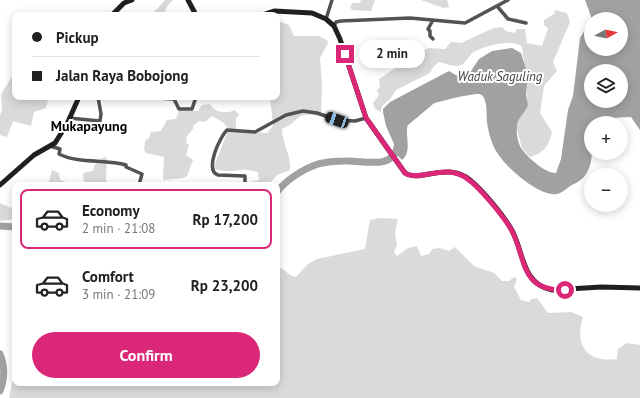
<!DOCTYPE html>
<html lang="en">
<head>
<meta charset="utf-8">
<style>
  body { margin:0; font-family:"PT Sans",sans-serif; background:#f2f2f2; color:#222; height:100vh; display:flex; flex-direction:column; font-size:15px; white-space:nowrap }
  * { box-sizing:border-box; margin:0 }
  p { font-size:13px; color:#767676 }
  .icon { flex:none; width:22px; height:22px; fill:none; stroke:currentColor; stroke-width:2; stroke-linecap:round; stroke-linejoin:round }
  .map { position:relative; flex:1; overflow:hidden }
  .details { position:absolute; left:12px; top:182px; width:268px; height:204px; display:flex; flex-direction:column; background:#fff; border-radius:8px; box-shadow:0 2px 10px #0003 }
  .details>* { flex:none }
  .top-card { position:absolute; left:12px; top:12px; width:268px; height:88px; border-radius:8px; box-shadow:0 2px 10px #0003; display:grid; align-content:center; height:88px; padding:0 20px; background:#fff }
  .needle { width:26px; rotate:82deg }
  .fabs { position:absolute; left:584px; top:12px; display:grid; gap:8px }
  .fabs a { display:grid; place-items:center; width:44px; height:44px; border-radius:50%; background:#fff; box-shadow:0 2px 10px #0003; font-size:20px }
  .end { position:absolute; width:18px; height:18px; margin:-9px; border:5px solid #db2777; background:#fff; box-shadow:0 0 0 2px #fff }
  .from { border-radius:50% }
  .bubble { position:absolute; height:28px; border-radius:14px; background:#fff; box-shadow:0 2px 10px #0003; font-size:13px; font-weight:800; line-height:28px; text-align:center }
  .car { position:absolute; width:12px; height:24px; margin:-12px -6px; border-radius:5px; box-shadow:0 0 3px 1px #0007; background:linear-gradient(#222 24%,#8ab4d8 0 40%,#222 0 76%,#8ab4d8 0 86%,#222 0) }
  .top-card b { display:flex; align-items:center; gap:14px; height:38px; font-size:15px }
  .top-card b+b { border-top:1px solid #e0e0e0 }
  .top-card i { width:10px; height:10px; background:#222 }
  ul { padding:7px 0 0; list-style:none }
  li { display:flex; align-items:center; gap:12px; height:60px; margin:0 8px 6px; padding:0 12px; border:2px solid transparent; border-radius:8px }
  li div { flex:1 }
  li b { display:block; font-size:15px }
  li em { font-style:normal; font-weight:800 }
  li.on { border-color:#db2777 }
  li>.icon { width:36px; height:36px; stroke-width:1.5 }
  .action { display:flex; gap:8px; margin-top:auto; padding:8px 20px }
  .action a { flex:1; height:46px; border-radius:24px; background:#db2777; color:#fff; font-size:16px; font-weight:800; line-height:46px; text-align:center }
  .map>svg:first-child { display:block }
  .green { fill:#dadada }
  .water { fill:#a1a1a1; fill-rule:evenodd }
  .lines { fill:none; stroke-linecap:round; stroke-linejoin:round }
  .river { stroke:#a1a1a1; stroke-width:7 }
  .street { stroke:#535353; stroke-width:3.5 }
  .secondary { stroke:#202020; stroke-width:5 }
  .route { stroke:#db2777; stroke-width:5 }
  .labels { text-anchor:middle; stroke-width:4; stroke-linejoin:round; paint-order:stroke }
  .water-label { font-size:13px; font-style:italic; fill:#424242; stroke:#fff }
  .quarter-label { font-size:14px; font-weight:bold; fill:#000; stroke:#fff }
</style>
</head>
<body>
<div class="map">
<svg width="640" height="398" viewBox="0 0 640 398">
  <rect width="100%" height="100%" fill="#fff"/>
  <path class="green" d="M165 0H173L168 5 163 15H148L155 11Z
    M361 0H375L371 11 353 10 350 8 352 3H360Z
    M421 0H447L449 7 444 8Z
    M555 10 567 13 570 22 553 62 557 71 544 86 540 113 552 132C549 146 544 153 530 157L522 148 517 129 518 120 527 102V84L522 47C514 38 483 46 474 52 469 55 466 63 461 65 456 68 445 63 439 62L434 66 430 73 396 90 390 99 382 106 381 112 375 109 373 103 379 95 377 90 380 87 379 79 403 63 417 59 419 52 429 48 445 49 451 42 461 43 494 28 502 27 506 31 514 33 517 29H525L527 43 542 46 548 28 544 25V20L554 14Z
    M281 22 289 25 294 36H318L327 40 328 43 320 58 322 85 321 116C292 111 302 121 282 129 282 143 292 157 290 170L277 175 268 185H251V182L259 180 258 172C253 171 246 169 241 170 232 171 224 172 215 169L214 166 228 131C227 123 219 120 212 116L205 122 199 121 193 126V129L187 136 186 143 189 145 186 155 193 160 187 176 183 178 163 180 164 157 146 153 144 150 145 141 149 138 151 132 161 131 167 120 176 119 179 111H198L202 105 210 104C215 113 226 114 235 110L239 115 236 118V131L267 133 273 126 270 97H277V23Z
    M15 72V97H49L46 108 34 112 31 126 13 121 7 137 0 135V115L2 110 1 94Z
    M104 157 107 158 106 181 114 185H80L84 184 83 173 93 171 95 164Z
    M52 170 59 173 60 180 77 185H48Z
    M15 202V219L0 221V203L11 208Z
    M380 218 398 219 395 233 397 245 394 252 397 256 408 248 417 246 421 256 429 254 432 249 440 248 449 251 455 247 474 266 494 273 502 281H509L514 277 517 279 514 287 521 300 529 302 531 299 537 298 548 313 571 312 583 317C574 345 587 363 617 359L618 349 627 343 640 345V398H9L15 368V383H277V267C285 268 286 275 296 277L308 264 317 259 365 249 370 220Z"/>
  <path class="water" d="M585 0H640V130L631 117C621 117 612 118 604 120 599 121 597 123 591 123 591 141 596 164 583 178 580 181 574 184 570 186 566 189 562 193 557 194 537 197 499 162 493 145 490 138 488 130 487 122 486 113 488 102 482 95L479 94C467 94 425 104 416 111 413 113 409 122 408 124 404 134 413 151 402 160L393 151 394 144 386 126 383 112V109L390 102 449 71 459 77 469 74 479 59 492 51 512 48 521 53 526 69 527 84 526 95 528 105C525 114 517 117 517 127 516 133 518 143 521 148 527 157 546 174 556 173L561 159 568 110 573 96 580 38 591 20V49H621V19H592ZM591 71H621V101H591Z"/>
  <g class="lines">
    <path class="river" d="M405 123 430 102
      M277 192C286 180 303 169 318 164 326 162 337 161 345 161 364 160 393 171 398 145
      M0 226 15 227
      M0 354C5 366 5 378 0 391"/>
    <path class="street" d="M497 6 508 19 526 23
      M326 19 332 0
      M334 26 336 22 341 21 410 18 465 23 508 0
      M433 39 430 36V31L428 29 433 20
      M142 97 174 99 179 109H192L196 97
      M69 118 100 121 101 114 98 97
      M50 146 60 149 59 154C79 164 105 159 126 165V167L142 174 139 185
      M245 185V176L218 175C204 170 220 137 227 130L255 132 286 115 303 111 317 113 337 120 355 121 366 118"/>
    <path class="secondary" d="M188 0 196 15
      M112 15 124 3 132 0
      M262 15 274 11 312 13 326 19 334 26 340 39 366 118 405 173C420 183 447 161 470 180 483 191 501 212 510 227 524 248 520 284 552 290L601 287 640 288
      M0 185 34 155 55 143 67 124 79 97"/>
  </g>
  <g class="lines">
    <path class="route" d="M345 54 366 118 405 173C420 183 446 161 469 180 481 189 505 218 512 231 527 261 520 291 565 290"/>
  </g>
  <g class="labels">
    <g class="water-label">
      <text x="500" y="81">Waduk Saguling</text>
    </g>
    <g class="quarter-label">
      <text x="89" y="131">Mukapayung</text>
    </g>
  </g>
</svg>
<div class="fabs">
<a><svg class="needle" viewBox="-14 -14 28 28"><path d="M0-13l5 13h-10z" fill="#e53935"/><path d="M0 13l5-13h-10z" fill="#767676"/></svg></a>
<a><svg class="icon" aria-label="layers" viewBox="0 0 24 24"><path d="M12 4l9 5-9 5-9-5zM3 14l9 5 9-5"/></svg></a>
<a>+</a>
<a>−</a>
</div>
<i class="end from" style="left:565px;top:290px"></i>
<i class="end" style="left:345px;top:54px"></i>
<div class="bubble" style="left:359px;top:40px;width:66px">2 min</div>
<i class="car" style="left:337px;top:120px;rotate:290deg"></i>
<div class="top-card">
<b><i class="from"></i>Pickup</b>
<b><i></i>Jalan Raya Bobojong</b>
</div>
<section class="details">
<ul>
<li class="on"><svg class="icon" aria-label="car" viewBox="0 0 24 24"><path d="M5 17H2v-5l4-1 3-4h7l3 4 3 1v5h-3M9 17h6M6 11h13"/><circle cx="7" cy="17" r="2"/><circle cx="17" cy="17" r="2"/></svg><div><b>Economy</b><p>2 min · 21:08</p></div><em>Rp 17,200</em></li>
<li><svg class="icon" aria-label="car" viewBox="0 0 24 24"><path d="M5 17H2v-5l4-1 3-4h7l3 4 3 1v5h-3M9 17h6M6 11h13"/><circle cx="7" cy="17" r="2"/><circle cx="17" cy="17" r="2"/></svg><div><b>Comfort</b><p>3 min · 21:09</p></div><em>Rp 23,200</em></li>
</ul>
<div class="action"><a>Confirm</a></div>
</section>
</div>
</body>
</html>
